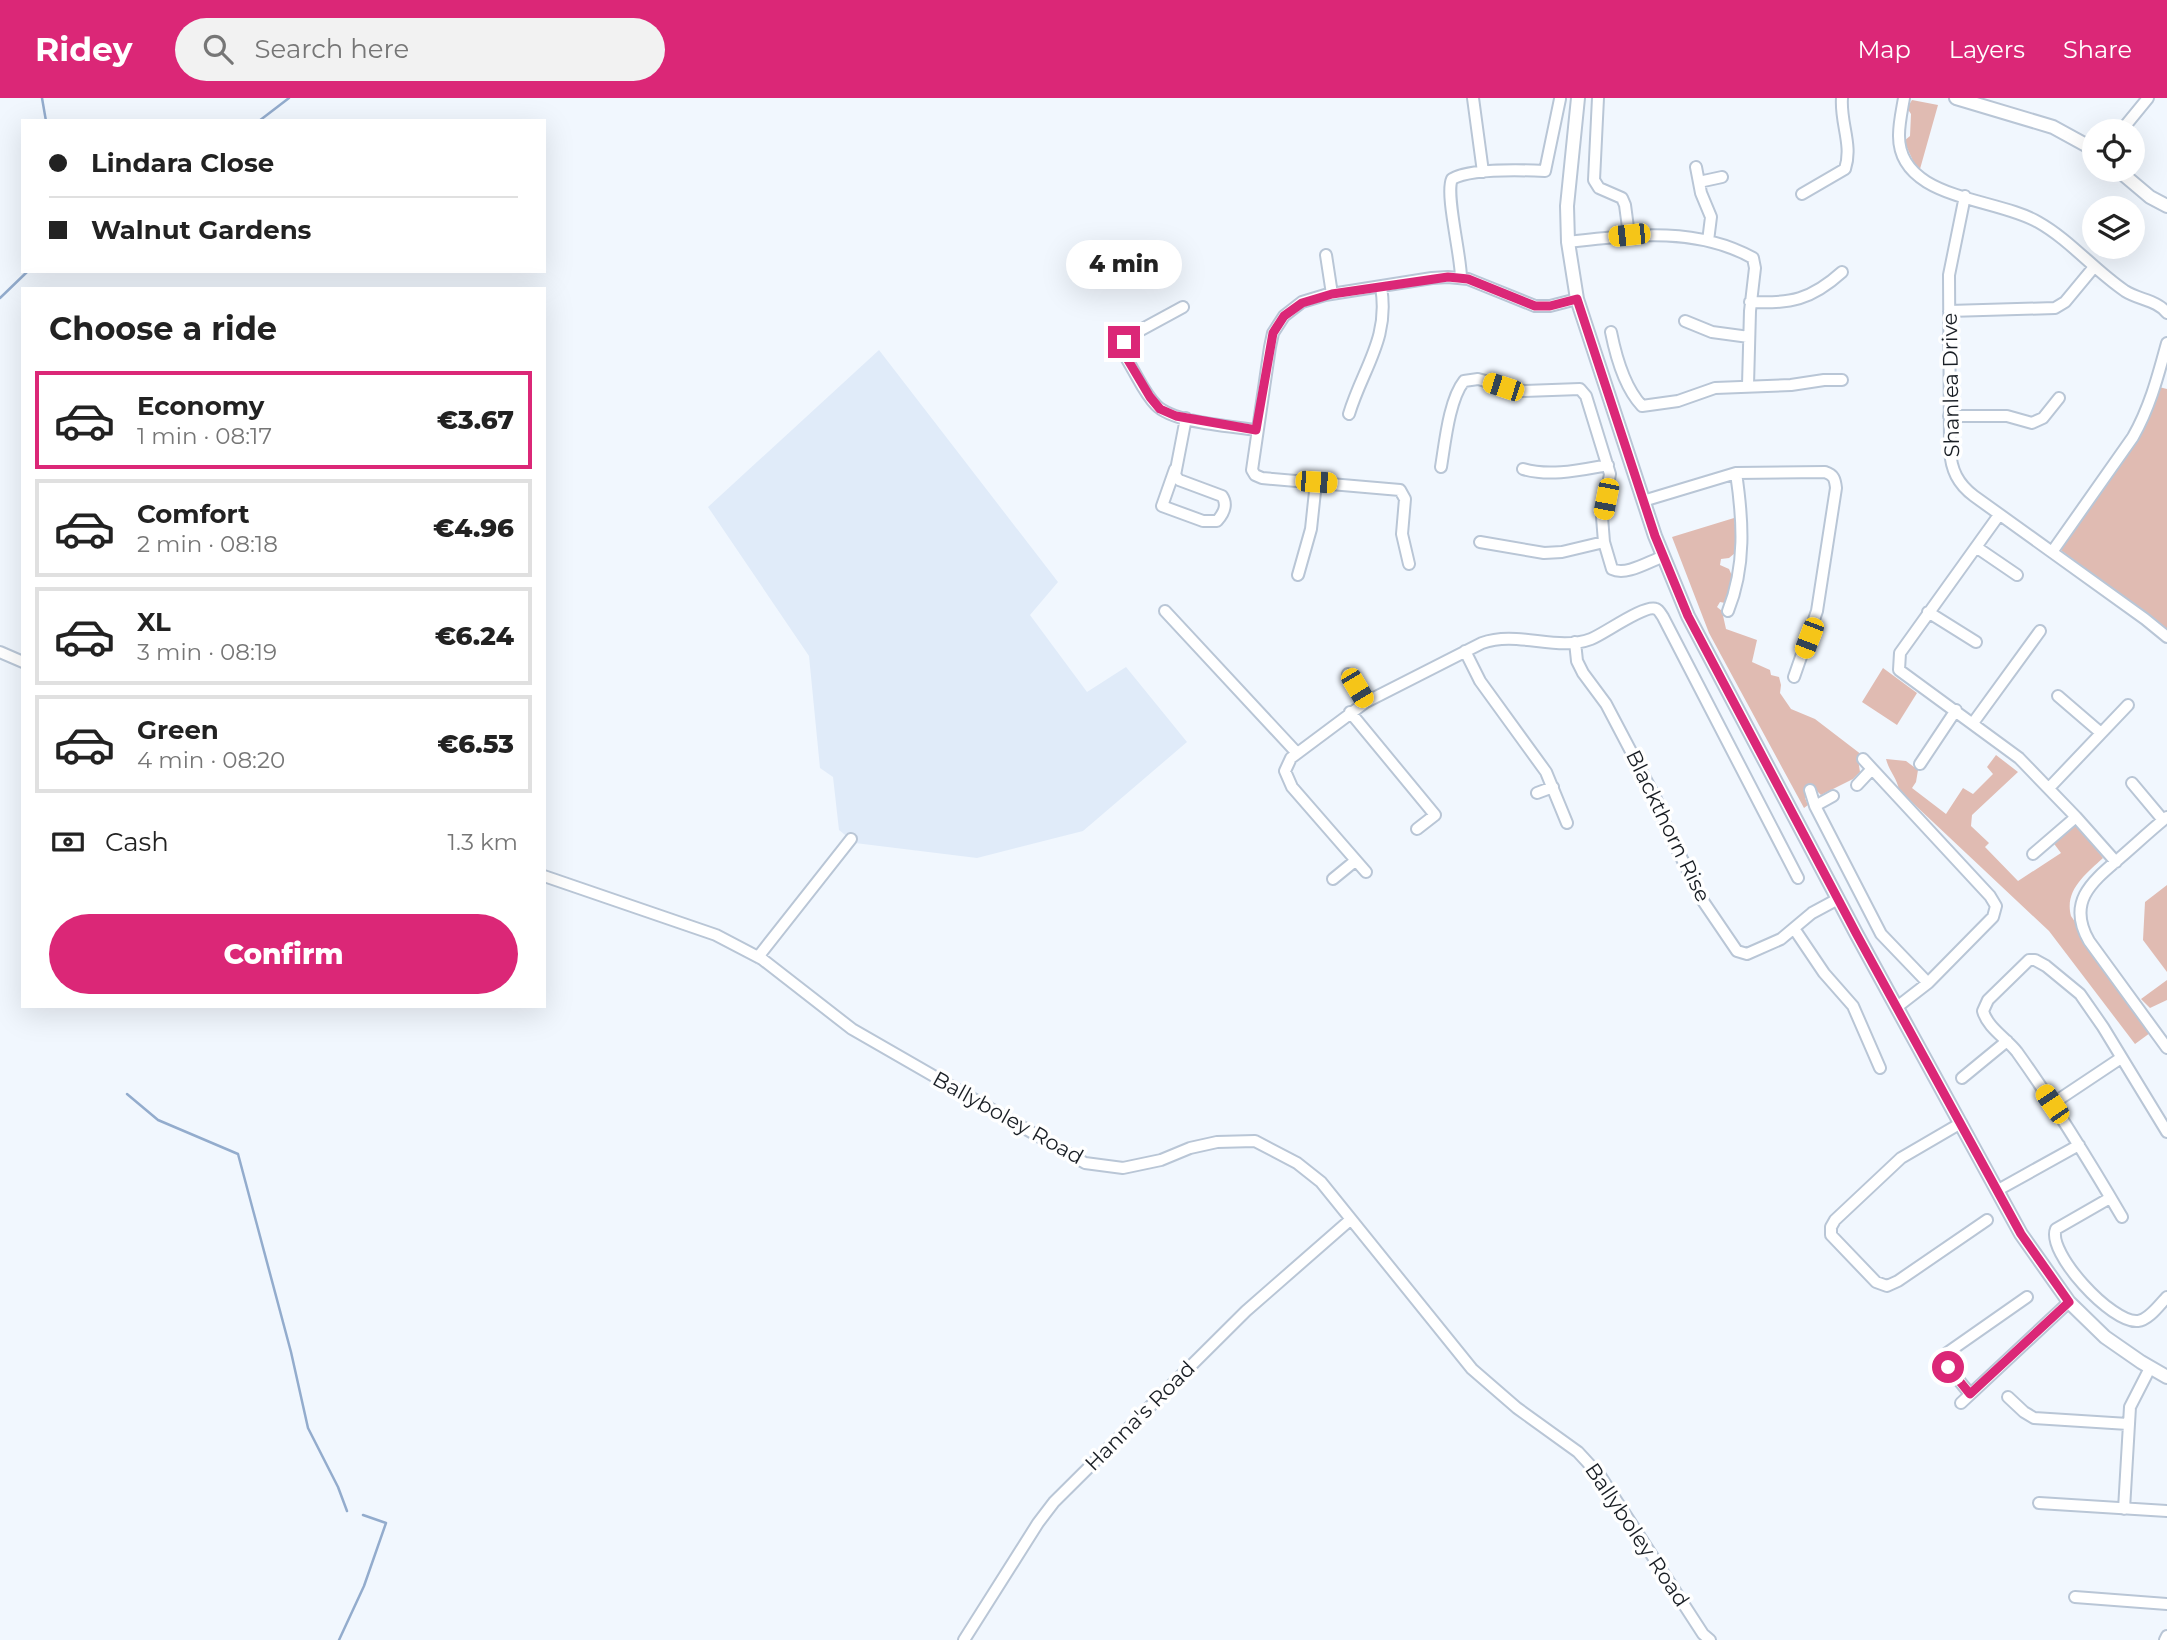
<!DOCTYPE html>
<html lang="en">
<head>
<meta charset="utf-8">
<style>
  body { margin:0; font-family:Montserrat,sans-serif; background:#f2f2f2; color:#222; height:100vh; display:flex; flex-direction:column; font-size:26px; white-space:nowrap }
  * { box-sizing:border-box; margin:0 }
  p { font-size:23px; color:#767676 }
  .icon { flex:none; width:38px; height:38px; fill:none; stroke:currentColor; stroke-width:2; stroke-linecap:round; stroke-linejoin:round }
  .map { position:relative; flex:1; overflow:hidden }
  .details { position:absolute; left:21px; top:189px; width:525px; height:721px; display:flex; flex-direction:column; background:#fff; border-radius:0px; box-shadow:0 7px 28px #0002 }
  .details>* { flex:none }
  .hud { position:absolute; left:21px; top:21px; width:525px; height:154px; border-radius:0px; box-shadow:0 7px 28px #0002; display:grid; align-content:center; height:154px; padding:0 28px; background:#fff }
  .controls { position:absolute; left:2082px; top:21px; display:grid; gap:14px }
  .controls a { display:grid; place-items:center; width:63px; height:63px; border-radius:50%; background:#fff; box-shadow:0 7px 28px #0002; font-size:35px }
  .end { position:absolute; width:32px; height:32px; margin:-16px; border:9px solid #db2777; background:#fff; box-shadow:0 0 0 4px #fff }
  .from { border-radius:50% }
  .bubble { position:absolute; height:49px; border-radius:24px; background:#fff; box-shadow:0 7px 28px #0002; font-size:23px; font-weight:800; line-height:49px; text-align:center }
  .car { position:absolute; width:21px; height:42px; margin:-21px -10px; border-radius:9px; box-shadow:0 0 5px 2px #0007; background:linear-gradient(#f5c518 24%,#345 0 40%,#f5c518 0 76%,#345 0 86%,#f5c518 0) }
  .hud b { display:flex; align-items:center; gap:24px; height:66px; font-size:26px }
  .hud b+b { border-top:2px solid #e0e0e0 }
  .hud i { width:18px; height:18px; background:#222 }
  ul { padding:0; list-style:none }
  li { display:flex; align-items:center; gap:21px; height:98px; margin:0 14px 10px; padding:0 14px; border:4px solid #e0e0e0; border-radius:0px }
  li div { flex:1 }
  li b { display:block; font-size:26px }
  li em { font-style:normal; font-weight:800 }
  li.active { border-color:#db2777 }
  li>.icon { width:63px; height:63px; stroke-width:1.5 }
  h2 { padding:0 28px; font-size:32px; line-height:84px }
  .pay { display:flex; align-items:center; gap:18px; height:77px; padding:0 28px; font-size:26px }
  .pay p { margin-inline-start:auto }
  .primary-button { display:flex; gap:14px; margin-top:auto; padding:14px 28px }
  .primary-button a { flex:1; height:80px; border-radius:42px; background:#db2777; color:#fff; font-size:28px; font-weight:800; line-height:80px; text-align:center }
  header { display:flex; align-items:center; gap:42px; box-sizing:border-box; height:98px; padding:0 35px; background:#db2777; color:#fff }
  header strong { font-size:33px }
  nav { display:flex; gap:38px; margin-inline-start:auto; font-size:24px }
  .search { width:490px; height:63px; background:#f2f2f2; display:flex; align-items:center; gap:18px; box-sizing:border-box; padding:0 24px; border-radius:38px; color:#767676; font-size:26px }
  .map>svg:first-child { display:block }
  .built { fill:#e0ebf9 }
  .green { fill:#e0bbb2 }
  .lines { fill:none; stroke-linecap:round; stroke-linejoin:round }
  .stream { stroke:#93accd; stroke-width:2.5 }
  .minor-casing { stroke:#b9c6d6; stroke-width:14 }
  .tertiary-casing { stroke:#b9c6d6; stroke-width:16 }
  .minor { stroke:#fff; stroke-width:10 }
  .tertiary { stroke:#fff; stroke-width:12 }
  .route { stroke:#db2777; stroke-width:9 }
  .labels { text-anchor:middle; stroke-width:7; stroke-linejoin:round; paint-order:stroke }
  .street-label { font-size:21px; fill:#191e24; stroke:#fff }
</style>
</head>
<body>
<header>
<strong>Ridey</strong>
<div class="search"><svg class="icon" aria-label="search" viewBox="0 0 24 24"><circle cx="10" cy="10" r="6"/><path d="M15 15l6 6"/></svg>Search here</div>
<nav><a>Map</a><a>Layers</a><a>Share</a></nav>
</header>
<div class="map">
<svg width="2167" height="1542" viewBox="0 0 2167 1542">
  <rect width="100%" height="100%" fill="#f1f7fe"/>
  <path class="built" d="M879 252 1058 484 1030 517 1087 594 1126 569 1187 644 1083 733 977 760 855 745 839 732 833 679 820 670 809 558 708 409Z"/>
  <path class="green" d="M1912 2 1938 7 1920 71 1914 65 1904 43 1910 38 1911 16 1907 10Z
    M2159 289 2167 291V532L2058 450Z
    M1734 420 1736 435 1735 455 1729 460 1721 461 1720 467 1729 471 1733 480 1725 505 1720 504 1717 509 1722 513 1726 531 1757 542 1752 564 1770 572 1771 577 1779 579 1781 587 1780 595 1791 611 1815 621 1862 657 1858 661 1860 674 1853 681 1821 697 1816 692 1808 691 1805 700 1808 707 1804 710 1709 535 1672 439Z
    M1883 570 1917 595 1897 627 1862 604Z
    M1996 657 2018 674 1972 717 1971 728 1989 745 1985 749 2018 783 2061 755 2052 743 2075 724 2103 760C2086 776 2064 792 2071 818L2150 935 2135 946 2049 833 1899 692C1897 680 1889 673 1886 661L1906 663 1918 672 1916 684 1912 690 1946 716 1963 690 1973 696 1993 676 1987 669Z
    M2167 787V874L2143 842 2145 804Z
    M2167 882V902L2150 910 2141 901Z"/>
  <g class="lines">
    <path class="stream" d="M42 0 46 23
      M259 23 289 0
      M0 200 28 173
      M127 996 158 1022 238 1056 291 1254 308 1330 338 1389 347 1413
      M339 1542 364 1488 386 1425 363 1417"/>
    <defs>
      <path id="minor" d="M1473 0 1483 74
        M1598 0 1594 82 1599 90 1622 100 1625 107 1629 137
        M1904 0C1902 12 1899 25 1899 37 1898 102 1995 99 2038 124 2070 142 2094 172 2125 193 2139 202 2157 202 2167 215
        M2121 33 2148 0
        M1696 69 1701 95 1711 119 1708 143
        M1699 84 1722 79
        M1802 96 1845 71C1853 47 1840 25 1842 0
        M1965 98 1949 177 1950 352C1951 372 1958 386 1974 398L2145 521 2167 539
        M1568 144C1631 137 1695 128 1753 160L1755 170 1750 213 1748 287
        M1326 157 1332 196
        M1461 180C1461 157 1445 96 1452 81 1471 70 1522 72 1545 73L1560 1
        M1750 204C1790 206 1811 202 1842 174
        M1183 209 1126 240C1119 251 1126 259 1132 270 1139 282 1146 297 1156 307 1173 325 1231 328 1256 332
        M1949 213 2055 210 2065 204 2094 169
        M1685 223 1712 234 1749 239
        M1611 234C1616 259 1624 289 1642 308L1678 303 1715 290 1791 287 1824 282H1842
        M1349 316C1363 270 1390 240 1381 189
        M1949 318H2007L2032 325 2043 320 2059 300
        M1441 369C1445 345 1449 302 1464 283L1478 281 1522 293 1580 291 1586 298 1610 376 1602 419 1604 444 1612 471C1626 478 1648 464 1662 459
        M1175 371 1162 408 1203 423H1217C1224 415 1228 407 1222 398L1179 382 1175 377 1186 320
        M1523 371C1550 379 1580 372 1608 367
        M1643 403 1736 375 1825 374C1834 377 1835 381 1836 390L1817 513 1794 579
        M1999 417 1900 555 1899 572 2019 660 2076 719 2116 764
        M1480 444 1544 455 1562 454 1604 444
        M1976 449 2017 477
        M2052 454 2133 339C2150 309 2158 278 2167 245
        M1409 466 1402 436 1405 401 1400 392 1262 380 1255 377 1252 372 1270 249 1273 235 1284 218 1302 204 1325 197 1432 180 1448 179 1468 181 1535 208H1550L1577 201
        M1298 477 1311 431 1316 384
        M1165 513 1297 655
        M1728 513C1746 468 1743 422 1736 375
        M1928 514 1976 544
        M1575 544 1577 563 1583 575 1606 606 1656 701 1668 733 1703 803 1737 853 1747 856 1781 841 1812 815 1838 801
        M1465 553 1480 583 1546 674 1567 725
        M0 554 23 564
        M1348 576 1366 604
        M2058 598 2101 635
        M1350 614 1435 717 1417 731
        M1973 625 2040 533
        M1863 661 1990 798 1996 808 1993 819 1928 885 1897 909
        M1920 666 1956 612
        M2132 685 2163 722
        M1857 687 1871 672
        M2049 690 2128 607
        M1810 692 1815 708 1881 836 1928 885
        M1537 695 1553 689
        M1815 708 1833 698
        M2167 719C2151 732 2136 746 2121 759 2093 783 2066 803 2089 843L2167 950
        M2033 756 2076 719
        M1366 774 1292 689 1285 673 1291 660 1366 604 1482 545C1517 532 1557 554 1591 541 1604 536 1645 506 1656 511 1659 512 1661 516 1663 519L1798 780
        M544 778 716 837 762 861 852 931 1085 1065 1123 1070 1161 1062 1190 1050 1217 1044 1255 1043 1297 1065 1321 1084 1472 1271 1517 1310 1578 1354 1601 1379 1703 1536 1710 1542
        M1333 781 1355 763
        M1795 832 1824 875 1853 908 1880 970
        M758 859 851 741
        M1962 980 2007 943
        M2052 1006 2121 960
        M1961 1025 1901 1060 1835 1122 1831 1129V1137L1876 1184 1887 1188 1898 1183 1987 1122
        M1998 1092 2079 1047
        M2110 1100 2056 1131C2046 1154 2112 1226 2138 1223 2149 1222 2160 1206 2167 1199
        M2122 1119C2089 1063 2055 1007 2017 954 2007 941 1987 929 1983 913L1988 902 2029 862H2035L2046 868 2080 896 2103 929 2167 1034
        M1970 1296 1948 1269 1947 1255 2027 1199
        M2008 1299 2024 1314 2034 1320 2128 1326
        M1961 1305 2069 1204
        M2039 1405 2167 1413
        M2124 1411 2130 1309 2150 1270
        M2075 1499 2167 1506
        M964 1542 1038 1425 1054 1404 1246 1213 1350 1122
        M2165 1542 2167 1538"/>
      <path id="tertiary" d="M1578 0 1567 108 1568 144 1577 201 1655 438 1688 518 1857 837 2021 1136 2069 1204 2105 1239 2141 1264 2167 1279
        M1956 0 2053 29 2095 52
        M2118 72 2150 99 2167 108"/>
    </defs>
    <use href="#minor" class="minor-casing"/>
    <use href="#tertiary" class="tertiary-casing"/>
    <use href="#minor" class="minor"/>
    <use href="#tertiary" class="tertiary"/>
  </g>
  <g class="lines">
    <path class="route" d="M1124 244 1125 257 1150 299 1160 311 1176 318 1256 332 1273 235 1284 218 1302 205 1332 196 1448 179 1468 181 1535 208H1550L1577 201 1655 438 1688 518 1857 837 2021 1136 2069 1204 1970 1296 1948 1269"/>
  </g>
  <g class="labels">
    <g class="street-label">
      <text transform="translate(1951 287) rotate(-91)" y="7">Shanlea Drive</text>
      <text transform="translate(1668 728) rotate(64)" y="7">Blackthorn Rise</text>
      <text transform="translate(1008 1020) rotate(29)" y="7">Ballyboley Road</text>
      <text transform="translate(1140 1318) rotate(-45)" y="7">Hanna's Road</text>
      <text transform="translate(1637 1437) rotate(56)" y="7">Ballyboley Road</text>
    </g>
  </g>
</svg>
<div class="controls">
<a><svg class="icon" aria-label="locate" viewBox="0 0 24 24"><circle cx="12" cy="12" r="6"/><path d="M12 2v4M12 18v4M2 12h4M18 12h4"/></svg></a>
<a><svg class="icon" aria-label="layers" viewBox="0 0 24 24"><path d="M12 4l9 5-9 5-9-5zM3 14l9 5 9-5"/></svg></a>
</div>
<i class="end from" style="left:1948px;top:1269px"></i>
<i class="end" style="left:1124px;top:244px"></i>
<div class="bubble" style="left:1066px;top:142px;width:116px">4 min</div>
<i class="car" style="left:1629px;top:137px;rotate:264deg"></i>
<i class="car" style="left:1503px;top:289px;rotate:288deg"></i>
<i class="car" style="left:1316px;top:384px;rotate:94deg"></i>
<i class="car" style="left:1606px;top:401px;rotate:191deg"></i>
<i class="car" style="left:1809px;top:540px;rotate:201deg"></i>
<i class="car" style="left:1357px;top:590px;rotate:149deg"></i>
<i class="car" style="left:2052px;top:1006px;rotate:326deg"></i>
<div class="hud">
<b><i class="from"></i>Lindara Close</b>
<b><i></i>Walnut Gardens</b>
</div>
<section class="details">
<h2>Choose a ride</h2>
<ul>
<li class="active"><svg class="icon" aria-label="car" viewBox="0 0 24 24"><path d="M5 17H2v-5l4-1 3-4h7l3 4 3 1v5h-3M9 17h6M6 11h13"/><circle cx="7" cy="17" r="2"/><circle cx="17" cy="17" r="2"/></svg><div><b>Economy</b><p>1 min · 08:17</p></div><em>€3.67</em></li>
<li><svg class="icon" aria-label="car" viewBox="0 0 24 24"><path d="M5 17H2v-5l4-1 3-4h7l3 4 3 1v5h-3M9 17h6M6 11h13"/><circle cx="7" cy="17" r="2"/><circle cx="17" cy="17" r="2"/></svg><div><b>Comfort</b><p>2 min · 08:18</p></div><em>€4.96</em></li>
<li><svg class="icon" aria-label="car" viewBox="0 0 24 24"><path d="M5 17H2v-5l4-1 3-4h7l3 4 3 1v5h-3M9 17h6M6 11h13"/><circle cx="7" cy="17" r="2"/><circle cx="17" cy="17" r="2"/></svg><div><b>XL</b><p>3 min · 08:19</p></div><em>€6.24</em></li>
<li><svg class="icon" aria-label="car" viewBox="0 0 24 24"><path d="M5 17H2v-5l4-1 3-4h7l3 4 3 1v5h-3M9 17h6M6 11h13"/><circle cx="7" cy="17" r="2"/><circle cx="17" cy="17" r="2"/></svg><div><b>Green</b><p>4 min · 08:20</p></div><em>€6.53</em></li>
</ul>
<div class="pay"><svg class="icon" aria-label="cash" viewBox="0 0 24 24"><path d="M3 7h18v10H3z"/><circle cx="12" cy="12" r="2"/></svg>Cash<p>1.3 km</p></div>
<div class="primary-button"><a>Confirm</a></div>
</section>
</div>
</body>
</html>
